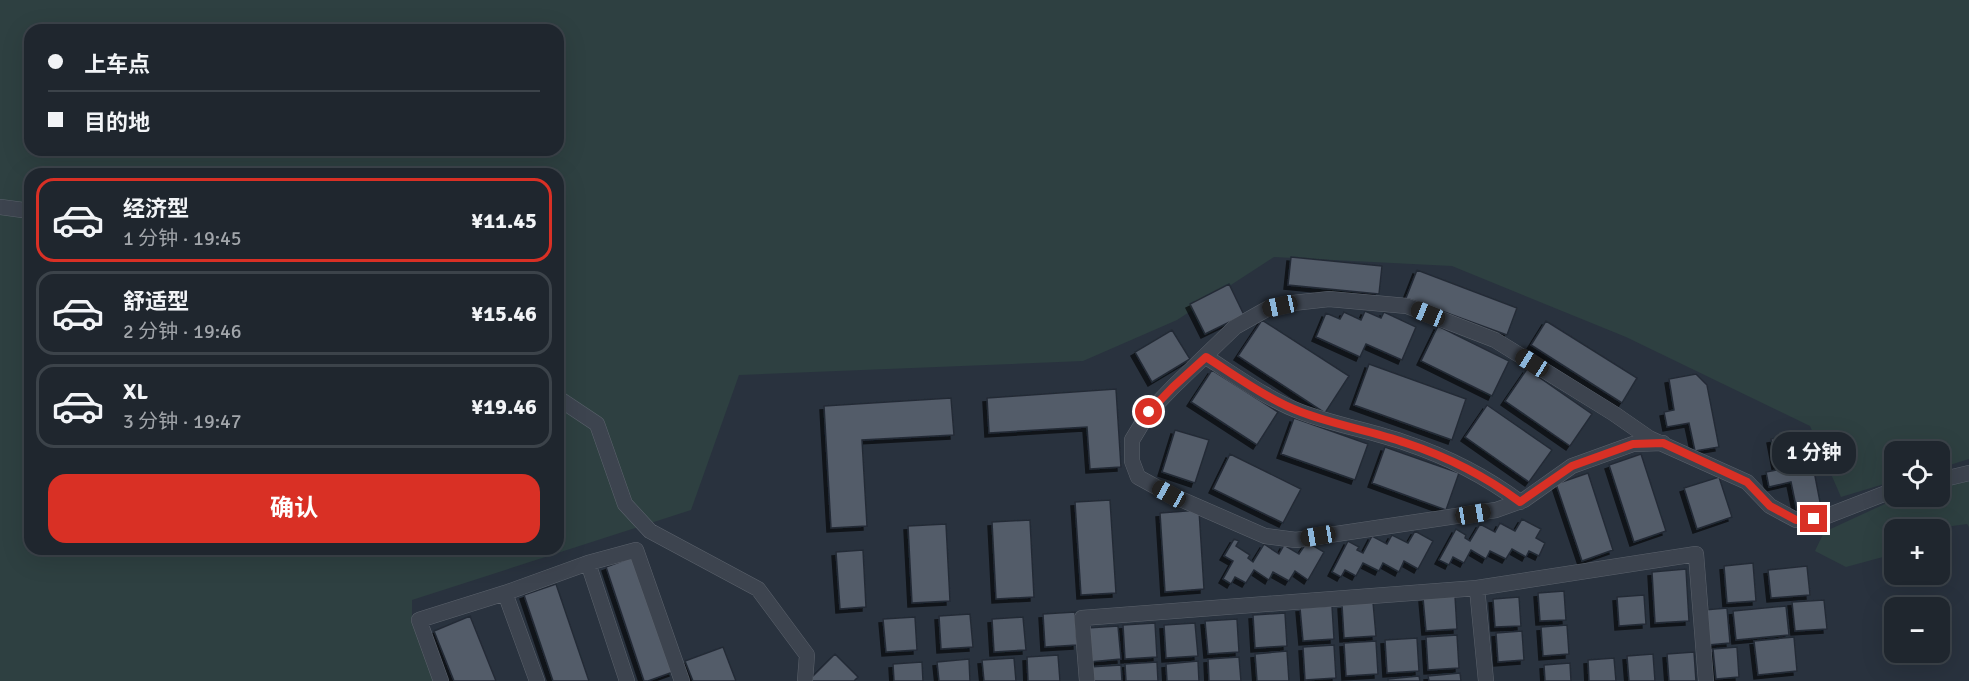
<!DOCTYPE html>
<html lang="zh">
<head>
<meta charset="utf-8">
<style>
  body { margin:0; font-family:Signika,"Noto Sans SC",sans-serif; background:#2c323a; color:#f1f3f6; height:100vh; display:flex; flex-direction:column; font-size:22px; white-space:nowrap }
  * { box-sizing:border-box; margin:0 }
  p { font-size:20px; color:#a1a5aa }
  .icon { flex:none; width:33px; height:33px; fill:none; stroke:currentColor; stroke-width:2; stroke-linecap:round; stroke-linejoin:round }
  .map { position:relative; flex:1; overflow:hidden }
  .panel { position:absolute; left:24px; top:168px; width:540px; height:387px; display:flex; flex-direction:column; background:#1f262e; border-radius:18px; box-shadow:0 6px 24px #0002,0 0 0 2px #3c434a }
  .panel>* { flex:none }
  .top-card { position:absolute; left:24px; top:24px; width:540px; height:132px; border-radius:18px; box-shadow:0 6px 24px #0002,0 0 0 2px #3c434a; display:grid; align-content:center; height:132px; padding:0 24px; background:#1f262e }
  .controls { position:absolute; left:1884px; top:441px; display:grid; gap:12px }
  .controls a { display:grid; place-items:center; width:66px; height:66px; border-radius:12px; background:#1f262e; box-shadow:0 6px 24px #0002,0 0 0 2px #3c434a; font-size:30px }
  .end { position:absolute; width:27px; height:27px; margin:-14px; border:8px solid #d93025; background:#fff; box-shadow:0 0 0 3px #fff }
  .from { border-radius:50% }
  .bubble { position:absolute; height:42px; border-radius:18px; background:#1f262e; box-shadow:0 6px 24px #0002,0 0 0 2px #3c434a; font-size:20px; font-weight:700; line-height:42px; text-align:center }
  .car { position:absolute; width:18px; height:36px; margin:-18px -9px; border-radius:8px; box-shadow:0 0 4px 2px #0007; background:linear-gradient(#222 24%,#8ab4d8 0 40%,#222 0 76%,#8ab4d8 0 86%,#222 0) }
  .top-card b { display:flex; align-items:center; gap:21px; height:57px; font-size:22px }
  .top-card b+b { border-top:2px solid #3c434a }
  .top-card i { width:15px; height:15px; background:#f1f3f6 }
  ul { padding:10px 0 0; list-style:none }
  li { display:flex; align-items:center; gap:18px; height:84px; margin:0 12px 9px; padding:0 12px; border:3px solid #3c434a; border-radius:18px }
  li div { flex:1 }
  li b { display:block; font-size:22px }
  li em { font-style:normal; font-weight:700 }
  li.active { border-color:#d93025 }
  li>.icon { width:54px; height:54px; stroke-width:1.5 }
  .action { display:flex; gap:12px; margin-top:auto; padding:12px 24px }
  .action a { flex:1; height:69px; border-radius:18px; background:#d93025; color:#fff; font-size:24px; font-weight:700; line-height:69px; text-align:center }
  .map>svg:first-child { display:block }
  .green { fill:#2e4041; fill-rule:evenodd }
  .building { fill:#535b69; stroke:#242b36; stroke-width:1.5; filter:url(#shadow) }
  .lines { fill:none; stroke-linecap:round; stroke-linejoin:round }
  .street-casing { stroke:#5b626c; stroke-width:16 }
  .street { stroke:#3d444f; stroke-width:15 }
  .route { stroke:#d93025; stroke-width:8 }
</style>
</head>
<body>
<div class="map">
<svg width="1969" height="681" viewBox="0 0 1969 681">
  <defs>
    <filter id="shadow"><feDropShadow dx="-4" dy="4" stdDeviation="0" flood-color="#0009"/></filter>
  </defs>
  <rect width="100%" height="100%" fill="#29323e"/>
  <path class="green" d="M0 0H1969V459L1940 468V452H1894V481L1841 497 1810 426 1626 337 1452 266 1274 257 1177 320 1083 361 739 375 691 510 412 600V617L435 681H0ZM30 30H558V150H30ZM30 174H558V549H30Z
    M1969 481V527L1967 524 1945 527 1940 530H1894V554L1846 567 1815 551 1824 532 1889 502 1909 497 1940 496V488Z"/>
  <path class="building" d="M1291 257 1382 266 1379 294 1288 285Z
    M1417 270 1517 308 1507 335 1406 298Z
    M1229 284 1244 315 1205 334 1190 304Z
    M1365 311 1381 318 1384 312 1416 327 1402 360 1366 344 1360 357 1316 337 1326 313 1340 319 1344 312 1361 320Z
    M1262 320 1349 376 1325 413 1238 356Z
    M1546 321 1637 378 1622 403 1531 345Z
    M1438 326 1509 361 1492 396 1421 361Z
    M1172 330 1190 359 1152 382 1135 352Z
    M1369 364 1466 399 1452 440 1354 405Z
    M1527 369 1592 414 1570 446 1505 401Z
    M1212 370 1278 412 1257 445 1191 402Z
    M1696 374 1707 385 1719 447 1695 451 1689 423 1667 427 1664 412 1674 410 1669 379Z
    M1116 389 1121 467 1090 469 1087 427 989 433 987 398Z
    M951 398 954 435 862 440 867 526 831 528 824 406Z
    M1487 405 1552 450 1529 482 1465 437Z
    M1294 418 1368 444 1355 480 1281 454Z
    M1175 430 1209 440 1195 483 1162 472Z
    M1798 434 1809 445 1821 507 1797 511 1791 482 1769 487 1766 472 1777 470 1771 439Z
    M1385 447 1459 473 1446 510 1372 483Z
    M1230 454 1301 489 1283 523 1213 489Z
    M1641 454 1666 531 1634 542 1609 465Z
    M1588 473 1613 550 1582 561 1556 484Z
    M1719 477 1732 517 1697 529 1684 488Z
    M1110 500 1116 593 1081 595 1075 502Z
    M1199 510 1204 589 1165 592 1160 513Z
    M1522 519 1541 529 1536 538 1545 543 1539 556 1529 551 1526 557 1512 549 1506 559 1490 551 1486 559 1471 550 1464 563 1453 557 1449 565 1439 560 1456 529 1466 535 1465 538 1470 541 1480 524 1495 532 1500 523 1515 531Z
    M1030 520 1034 597 996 599 992 522Z
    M946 524 950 601 912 603 908 526Z
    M1415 531 1433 541 1418 569 1404 561 1399 572 1383 563 1379 571 1363 563 1356 576 1345 570 1341 577 1332 572 1348 541 1359 547 1357 550 1363 553 1372 536 1387 544 1392 535 1408 543Z
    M1234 539 1239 541 1236 546 1250 555 1248 558 1253 562 1264 544 1279 554 1284 545 1299 554 1307 542 1324 552 1308 580 1295 571 1289 581 1273 572 1269 580 1254 570 1246 583 1235 577 1231 584 1223 579 1233 561 1224 556Z
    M863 550 866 607 840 609 836 552Z
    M633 557 673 672 648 681H644L606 567Z
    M1753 563 1756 601 1727 603 1724 566Z
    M1807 566 1810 595 1771 598 1768 570Z
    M1686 569 1689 621 1655 623 1652 572Z
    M556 584 589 681H553L524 595Z
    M1564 591 1566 620 1540 621 1538 593Z
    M1644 595 1646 624 1619 626 1617 597Z
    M1455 596 1457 629 1426 631 1423 598Z
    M1519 597 1521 626 1495 627 1493 599Z
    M1824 600 1827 629 1795 631 1792 602Z
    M1373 602 1376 636 1344 638 1342 605Z
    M1332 606 1334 639 1303 641 1300 608Z
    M1786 606 1789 635 1736 640 1733 611Z
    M1727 608 1730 643 1708 645 1704 610Z
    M1075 612 1077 645 1045 647 1043 614Z
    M1285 613 1287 646 1255 648 1253 615Z
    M970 614 973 647 941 649 939 616Z
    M470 616 496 681H454L434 631Z
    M915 617 917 650 886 652 883 619Z
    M1023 617 1026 650 994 652 992 619Z
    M1237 619 1239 652 1208 654 1205 621Z
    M1155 623 1157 657 1125 659 1123 625Z
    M1195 623 1198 656 1166 658 1164 625Z
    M1567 625 1569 654 1543 656 1541 627Z
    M1118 626 1121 659 1089 662 1087 628Z
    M1522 631 1524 660 1498 662 1496 633Z
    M1457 635 1459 668 1428 670 1426 637Z
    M1794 637 1797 671 1758 675 1754 641Z
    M1417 638 1419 671 1387 673 1385 640Z
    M1376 641 1378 674 1346 676 1344 643Z
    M1334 645 1336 678 1305 680 1303 647Z
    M723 647 736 681H693L685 661Z
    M1737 647 1739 677 1716 679 1713 649Z
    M1287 651 1289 681H1257L1255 654Z
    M1694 652 1696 681H1669L1667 654Z
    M835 654 858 677 854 681H812L810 679Z
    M1653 654 1655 681H1629L1627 656Z
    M1058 655 1060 681H1028L1027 657Z
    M1239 657 1241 681H1209L1208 659Z
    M1014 658 1016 681H984L982 660Z
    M1614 658 1616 681H1589L1588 660Z
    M969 659 970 681H939L937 662Z
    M1198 661 1199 681H1167L1166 664Z
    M922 662 923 681H894L893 664Z
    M1157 662 1158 681H1126L1125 664Z
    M1570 663 1571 681H1545L1544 665Z
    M1121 665 1122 681H1090L1089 667Z
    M1460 673 1461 681H1429L1428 676Z
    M1419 676 1420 681H1388V679Z"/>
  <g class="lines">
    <defs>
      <path id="street" d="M0 207 30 211
        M1206 357C1236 376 1267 399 1301 412 1335 425 1372 431 1406 443 1448 457 1485 476 1520 502
        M558 398 597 424 625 504 650 531 758 589 807 655 805 681
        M1663 443 1633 444 1572 466 1524 500 1496 510 1296 540 1265 536 1169 494 1138 477 1132 461V440L1149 412 1173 387 1235 327 1267 309 1293 303 1329 299 1407 306 1495 340 1613 413 1649 438 1747 482 1770 506 1796 520 1814 519 1827 516 1894 490
        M1940 480 1969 473
        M588 563 627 681
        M1477 588 1486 681
        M505 593 537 681
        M441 681 419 620 505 593 588 563 636 550 682 681
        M1087 681 1082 618 1477 588 1696 554 1706 681"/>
    </defs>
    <use href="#street" class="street-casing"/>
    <use href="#street" class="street"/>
  </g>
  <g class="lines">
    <path class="route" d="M1149 412 1173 387 1206 357C1236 376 1267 399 1301 412 1335 425 1372 431 1406 443 1448 457 1485 476 1520 502L1572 466 1633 444 1663 443 1747 482 1770 506 1796 520 1814 519"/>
  </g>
</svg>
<div class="controls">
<a><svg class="icon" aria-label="locate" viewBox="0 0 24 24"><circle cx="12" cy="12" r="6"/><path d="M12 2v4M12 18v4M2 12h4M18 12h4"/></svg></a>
<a>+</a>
<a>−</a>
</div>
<i class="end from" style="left:1149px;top:412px"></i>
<i class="end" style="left:1814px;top:519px"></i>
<div class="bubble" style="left:1772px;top:432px;width:84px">1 分钟</div>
<i class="car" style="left:1280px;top:306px;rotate:258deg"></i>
<i class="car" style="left:1428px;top:314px;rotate:292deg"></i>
<i class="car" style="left:1532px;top:363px;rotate:302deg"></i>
<i class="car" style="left:1169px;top:494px;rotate:299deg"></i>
<i class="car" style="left:1473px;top:514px;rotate:80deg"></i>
<i class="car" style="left:1318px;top:536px;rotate:260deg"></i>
<div class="top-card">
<b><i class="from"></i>上车点</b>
<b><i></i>目的地</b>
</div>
<section class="panel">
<ul>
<li class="active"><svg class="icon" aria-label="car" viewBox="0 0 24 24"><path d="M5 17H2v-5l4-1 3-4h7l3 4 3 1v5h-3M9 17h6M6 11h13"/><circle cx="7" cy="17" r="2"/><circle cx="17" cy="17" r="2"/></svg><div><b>经济型</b><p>1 分钟 · 19:45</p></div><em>¥11.45</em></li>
<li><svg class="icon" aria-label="car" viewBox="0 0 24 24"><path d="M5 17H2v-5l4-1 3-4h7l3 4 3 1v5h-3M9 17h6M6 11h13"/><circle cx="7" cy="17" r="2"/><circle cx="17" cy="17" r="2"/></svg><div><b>舒适型</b><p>2 分钟 · 19:46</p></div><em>¥15.46</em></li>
<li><svg class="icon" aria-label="car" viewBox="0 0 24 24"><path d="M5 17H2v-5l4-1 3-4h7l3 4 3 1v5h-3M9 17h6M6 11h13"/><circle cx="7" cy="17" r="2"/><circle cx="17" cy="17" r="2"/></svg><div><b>XL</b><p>3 分钟 · 19:47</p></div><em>¥19.46</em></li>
</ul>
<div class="action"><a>确认</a></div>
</section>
</div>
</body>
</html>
